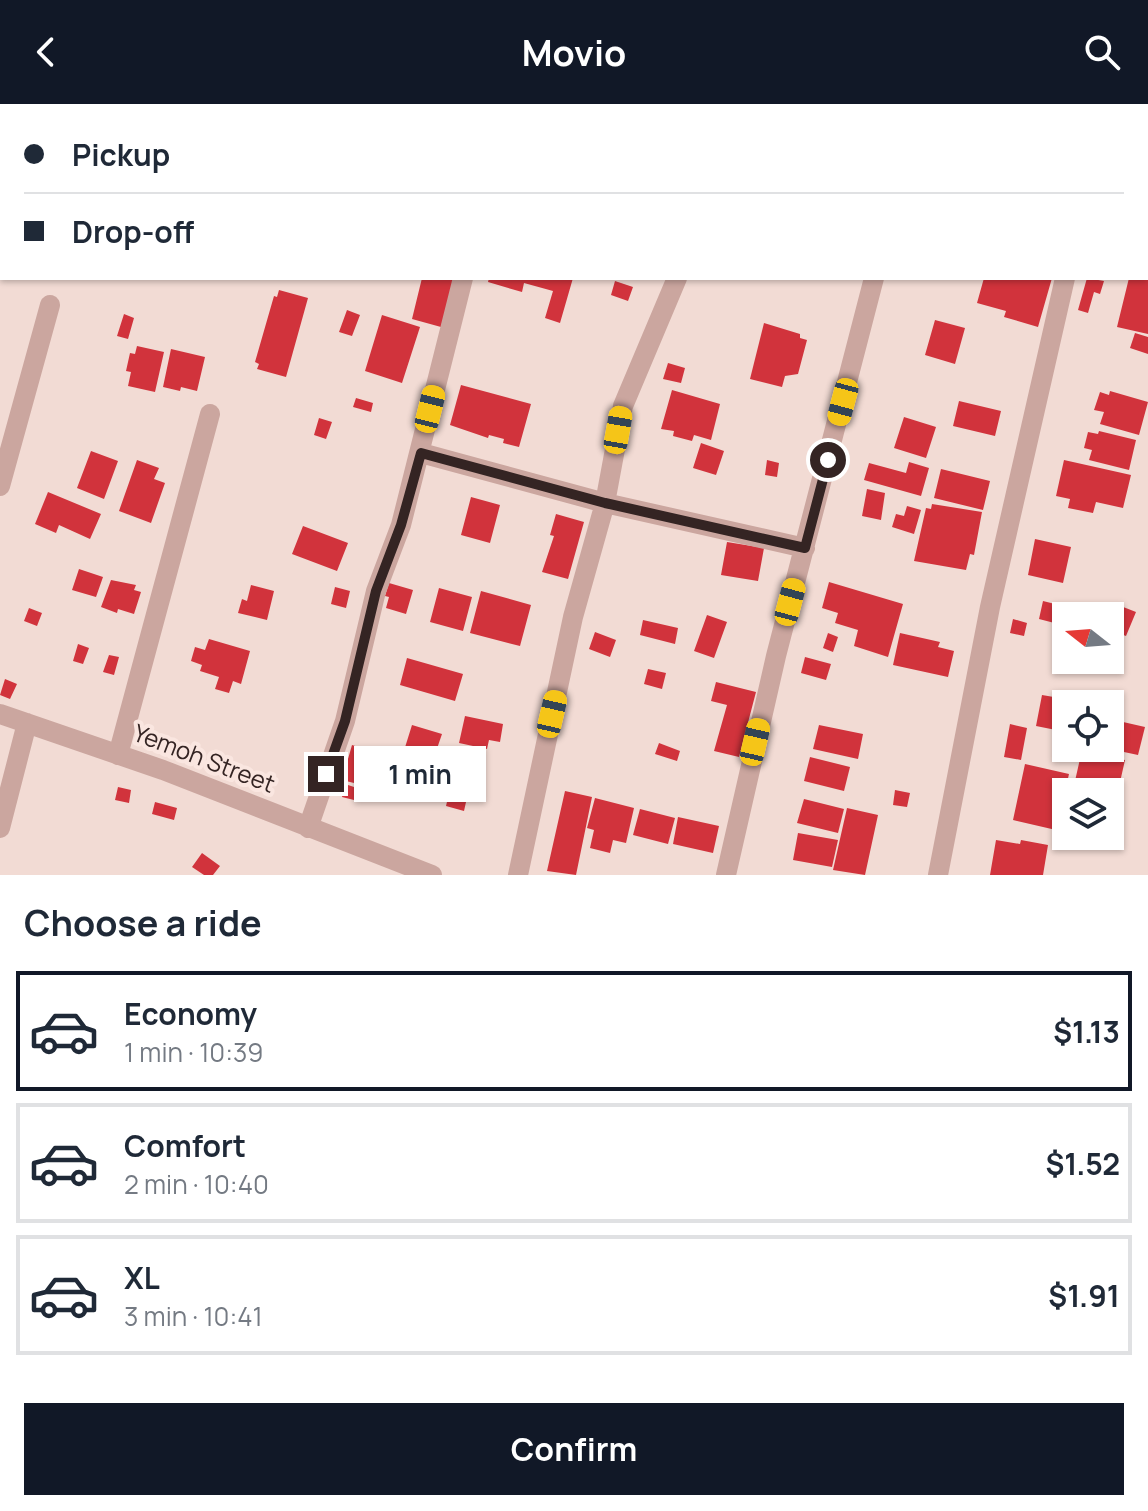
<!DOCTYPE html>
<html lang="en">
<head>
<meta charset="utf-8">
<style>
  body { margin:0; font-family:Manrope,sans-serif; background:#f2f2f3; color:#1f2937; height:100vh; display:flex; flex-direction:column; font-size:30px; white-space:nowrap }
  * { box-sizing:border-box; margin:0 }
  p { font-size:26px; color:#747a83 }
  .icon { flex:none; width:44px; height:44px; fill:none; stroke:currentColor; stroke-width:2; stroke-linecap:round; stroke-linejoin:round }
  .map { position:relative; height:771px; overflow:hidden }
  .details { display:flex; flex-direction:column; background:#fff; flex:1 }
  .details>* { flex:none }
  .top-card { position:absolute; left:0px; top:0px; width:1148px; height:176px; box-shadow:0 2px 6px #0004; display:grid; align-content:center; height:176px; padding:0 24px; background:#fff }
  .needle { width:52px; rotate:287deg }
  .controls { position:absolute; left:1052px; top:498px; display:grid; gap:16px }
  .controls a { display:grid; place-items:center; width:72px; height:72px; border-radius:0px; background:#fff; box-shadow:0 2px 6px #0004; font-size:40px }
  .end { position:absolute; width:36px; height:36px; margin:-18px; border:10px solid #342423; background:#fff; box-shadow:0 0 0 4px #fff }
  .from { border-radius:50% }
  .bubble { position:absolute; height:56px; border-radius:0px; background:#fff; box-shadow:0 2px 6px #0004; font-size:26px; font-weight:700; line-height:56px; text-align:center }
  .car { position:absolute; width:24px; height:48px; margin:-24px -12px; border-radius:10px; box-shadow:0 0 6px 2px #0007; background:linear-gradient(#f5c518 24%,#345 0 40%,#f5c518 0 76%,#345 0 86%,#f5c518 0) }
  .top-card b { display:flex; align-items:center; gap:28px; height:76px; font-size:30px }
  .top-card b+b { border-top:2px solid #e0e1e3 }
  .top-card i { width:20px; height:20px; background:#1f2937 }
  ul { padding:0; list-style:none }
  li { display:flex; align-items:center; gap:24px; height:120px; margin:0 16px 12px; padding:0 8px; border:4px solid #e0e1e3; border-radius:0px }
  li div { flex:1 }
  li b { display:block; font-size:30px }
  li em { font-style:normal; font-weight:700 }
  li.on { border-color:#111827 }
  li>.icon { width:72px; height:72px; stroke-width:1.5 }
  h2 { padding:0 24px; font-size:36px; line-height:96px }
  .action { display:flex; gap:16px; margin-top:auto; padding:16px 24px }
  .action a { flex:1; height:92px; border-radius:0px; background:#111827; color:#fff; font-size:32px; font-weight:700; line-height:92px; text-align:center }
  header { display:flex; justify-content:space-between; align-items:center; height:104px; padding:0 24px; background:#111827; color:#fff; font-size:36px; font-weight:700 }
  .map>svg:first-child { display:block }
  .building { fill:#d1333c }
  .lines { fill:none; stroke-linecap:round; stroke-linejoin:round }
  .minor { stroke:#cba69f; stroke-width:20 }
  .route { stroke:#342423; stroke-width:10 }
  .labels { text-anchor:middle; stroke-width:8; stroke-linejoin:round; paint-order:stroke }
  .street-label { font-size:24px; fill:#342423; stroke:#fae6e0 }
</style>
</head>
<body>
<header><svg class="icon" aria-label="back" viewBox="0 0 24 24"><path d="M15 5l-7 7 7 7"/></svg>Movio<svg class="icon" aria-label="search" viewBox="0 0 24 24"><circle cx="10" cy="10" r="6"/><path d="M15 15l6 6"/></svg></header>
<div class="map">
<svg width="1148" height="771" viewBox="0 0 1148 771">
  <rect width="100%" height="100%" fill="#f2dbd4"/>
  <path class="building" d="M422 174H454L441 223 412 215Z
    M489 174H573L560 219 545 214 553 187 524 179 522 188 488 178Z
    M984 174H1052L1038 223 1004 213 1006 207 977 199Z
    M1087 174 1104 177 1100 190 1094 188 1088 209 1078 206Z
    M1129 174H1148V230L1117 223Z
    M615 177 633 183 628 197 611 191Z
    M279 186 308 194 286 273 257 265 259 260 255 258 274 192 277 193Z
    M347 206 360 211 352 232 339 228Z
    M124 210 134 214 128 235 117 232Z
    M382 211 420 223 402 279 365 267Z
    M935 216 965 224 955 260 925 251Z
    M764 219 800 230V234L807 236 798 270 785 272 782 283 750 275Z
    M1135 229 1148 233V250L1130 244Z
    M137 242 164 248 155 288 128 282 131 268 126 267 130 249 135 250Z
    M171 245 205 253 197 287 181 283 180 287 163 283Z
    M668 259 685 264 681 279 663 275Z
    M461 281 531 300 519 343 503 339 504 335 489 331 488 334 450 321Z
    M672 286 720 300 711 336 694 331 692 337 673 332 674 327 661 325Z
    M1110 287 1148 298 1139 331 1100 320 1104 308 1094 306 1100 288 1109 291Z
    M356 294 373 299 371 308 353 303Z
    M959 297 1001 307 995 332 953 322Z
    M904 313 936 323 926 354 894 344Z
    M319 314 332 318 326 335 314 331Z
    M1099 327 1136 336 1129 366 1089 356 1092 346 1084 344 1088 328 1098 330Z
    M701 339 724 347 716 371 693 364Z
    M91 347 118 357 104 395 77 384Z
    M137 356 159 364 154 375 165 379 151 419 119 407Z
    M767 356 779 359 777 373 765 371Z
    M1064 356 1131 371 1123 404 1096 398 1093 409 1068 404 1070 395 1056 392Z
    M909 358 929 364 921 392 864 376 869 359 906 369Z
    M941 365 990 377 983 406 934 394Z
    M867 385 885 389 881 416 862 412Z
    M48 388 101 410 90 435 59 421 56 429 35 420Z
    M471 393 500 401 490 439 461 431Z
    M932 400 982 408 974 451 970 450 966 466 914 457 926 404 931 405Z
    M907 402 921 406 914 430 892 423 896 410 904 412Z
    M556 410 584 418 568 475 542 468 554 432 550 431Z
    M303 422 348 439 337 467 292 450Z
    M1035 435 1071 443 1063 479 1028 471Z
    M727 438 764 444 758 477 721 471Z
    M79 465 103 473 96 493 72 486Z
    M111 476 136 481 134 486 141 488 134 510 118 505 117 509 101 503Z
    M829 478 903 500 888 553 854 542 858 526 835 519 838 509 822 504Z
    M389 479 413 486 406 510 386 504 389 493 385 492Z
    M251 481 274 487 267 516 238 509 242 495 247 497Z
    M335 483 350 487 346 504 331 500Z
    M439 484 472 493 463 527 430 518Z
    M481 487 531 501 520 542 470 529Z
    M1043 497 1075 505 1074 512H1066V522L1039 515Z
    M1113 499 1136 508 1126 532 1110 526V512H1108Z
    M29 504 42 509 37 522 24 517Z
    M707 511 727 518 714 554 694 547Z
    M1013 515 1027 519 1024 532 1010 529Z
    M643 516 678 524 675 540 640 531Z
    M595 528 616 536 610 553 589 545Z
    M828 529 838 533 833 548 823 544Z
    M900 529 940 538 938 543 954 547 948 573 893 561Z
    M209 535 250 547 241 580 233 577 229 589 215 585 219 573 200 567 202 561 191 557 195 543 205 546Z
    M78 540 89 544 83 560 73 557Z
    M109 551 119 553 114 571 103 568Z
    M805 553 831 560 826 576 801 569Z
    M407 554 463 570 455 597 400 581Z
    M648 565 666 569 662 585 644 580Z
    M5 575 17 580 10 595 0 591Z
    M716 578 756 588 739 653 714 647 727 601 711 597Z
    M1042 591 1083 598 1066 600V628L1036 622Z
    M465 612 503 620 500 638 489 636 487 645 459 639Z
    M1110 615 1145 623 1138 651 1110 645Z
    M1010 620 1027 624 1021 656 1004 653Z
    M412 621 442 630 431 662 402 653Z
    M819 621 863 630 858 655 813 645Z
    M659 639 680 647 677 657 655 650Z
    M352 641 368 646 358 680 342 676Z
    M444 642 477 649 464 707 446 702 450 685 434 681Z
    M1082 646 1125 656 1118 687 1075 677Z
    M810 653 850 663 844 687 804 677Z
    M1025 660 1069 670 1056 726 1013 716Z
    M345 680 357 684 354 696 342 693Z
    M118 683 131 686 129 699 115 696Z
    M895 686 910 689 907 703 893 701Z
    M565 687 592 693 576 771 547 767Z
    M595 694 634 704 626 739 613 736 610 749 590 744 594 726 587 724Z
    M804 695 844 705 838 729 797 719Z
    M155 698 177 704 174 716 152 710Z
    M847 704 878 711 865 771 833 766Z
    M640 705 675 714 668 740 633 731Z
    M678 713 719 722 713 749 673 740Z
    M798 729 838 736 832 763 793 756Z
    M996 736 1020 740 1021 736 1048 741 1043 771H990Z
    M202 749 220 762 213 771H204L192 763Z"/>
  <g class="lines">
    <path class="minor" d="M1105 2V0
      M421 349 605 399 805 444
      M0 382 50 201
      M0 610 163 666 432 771
      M118 651 210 310
      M0 724 27 619
      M308 724 345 617 376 487 401 421 463 174
      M518 771 573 513 605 399 623 302 677 174
      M726 771 776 552 874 174
      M938 771 990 503 1065 174"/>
  </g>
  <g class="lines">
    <path class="route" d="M326 670 345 617 376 487 401 421 421 349 605 399 805 444 828 356"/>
  </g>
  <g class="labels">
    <g class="street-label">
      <text transform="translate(204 655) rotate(21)" y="8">Yemoh Street</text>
    </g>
  </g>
</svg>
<div class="controls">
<a><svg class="needle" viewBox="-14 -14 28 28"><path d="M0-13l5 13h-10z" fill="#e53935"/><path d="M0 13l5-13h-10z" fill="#747a83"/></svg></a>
<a><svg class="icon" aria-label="locate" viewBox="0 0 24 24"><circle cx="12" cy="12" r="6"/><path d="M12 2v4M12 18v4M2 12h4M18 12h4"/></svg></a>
<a><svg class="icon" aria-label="layers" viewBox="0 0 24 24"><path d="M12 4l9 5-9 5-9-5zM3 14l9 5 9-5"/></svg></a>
</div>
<i class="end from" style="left:828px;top:356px"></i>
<i class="end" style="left:326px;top:670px"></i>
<div class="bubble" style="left:354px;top:642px;width:132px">1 min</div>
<i class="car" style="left:843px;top:298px;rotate:195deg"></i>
<i class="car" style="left:430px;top:305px;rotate:14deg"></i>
<i class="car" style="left:618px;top:326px;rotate:10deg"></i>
<i class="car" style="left:790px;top:498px;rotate:15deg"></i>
<i class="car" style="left:552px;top:610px;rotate:13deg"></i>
<i class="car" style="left:755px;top:638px;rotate:13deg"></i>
<div class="top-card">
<b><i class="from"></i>Pickup</b>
<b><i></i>Drop-off</b>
</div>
</div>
<section class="details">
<h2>Choose a ride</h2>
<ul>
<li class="on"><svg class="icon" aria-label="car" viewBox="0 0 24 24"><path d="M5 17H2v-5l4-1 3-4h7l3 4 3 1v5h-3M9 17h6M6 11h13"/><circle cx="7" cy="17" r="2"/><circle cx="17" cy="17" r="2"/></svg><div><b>Economy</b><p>1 min · 10:39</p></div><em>$1.13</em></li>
<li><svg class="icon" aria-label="car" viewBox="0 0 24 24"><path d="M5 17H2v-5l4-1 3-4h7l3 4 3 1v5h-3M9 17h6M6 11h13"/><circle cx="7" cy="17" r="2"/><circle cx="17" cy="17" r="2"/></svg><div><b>Comfort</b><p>2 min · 10:40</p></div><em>$1.52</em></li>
<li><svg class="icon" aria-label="car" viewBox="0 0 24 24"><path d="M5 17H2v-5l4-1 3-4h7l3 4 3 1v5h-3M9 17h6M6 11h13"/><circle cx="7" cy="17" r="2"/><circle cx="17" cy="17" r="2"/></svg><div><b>XL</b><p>3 min · 10:41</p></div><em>$1.91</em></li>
</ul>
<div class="action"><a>Confirm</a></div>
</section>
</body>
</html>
